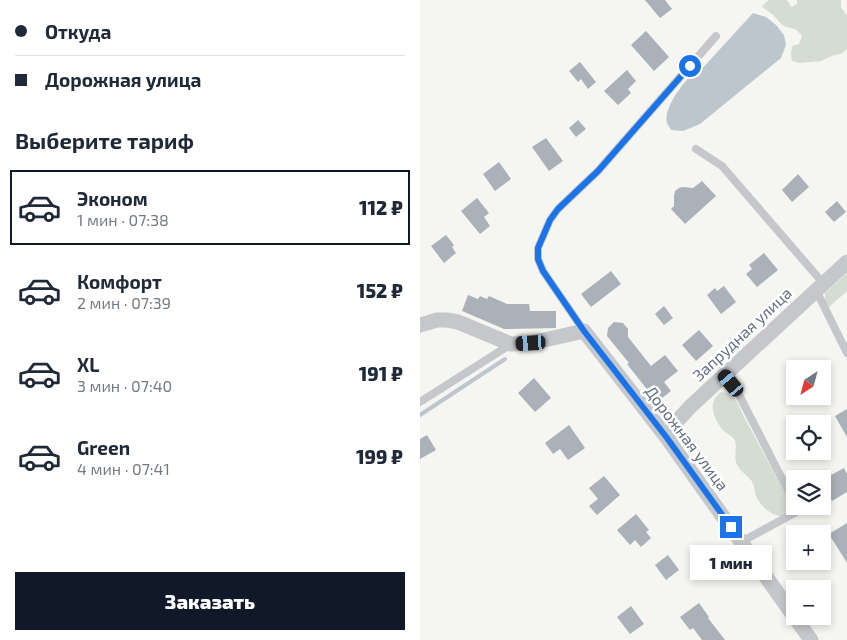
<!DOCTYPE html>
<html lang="ru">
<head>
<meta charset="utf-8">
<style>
  body { margin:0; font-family:"Exo 2",sans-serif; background:#f2f2f3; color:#1f2937; height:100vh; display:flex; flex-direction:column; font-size:19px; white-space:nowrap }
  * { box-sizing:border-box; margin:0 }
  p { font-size:16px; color:#747a83 }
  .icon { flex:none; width:28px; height:28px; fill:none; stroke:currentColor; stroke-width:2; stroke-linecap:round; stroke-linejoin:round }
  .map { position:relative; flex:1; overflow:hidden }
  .panel { display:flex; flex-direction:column; background:#fff; width:420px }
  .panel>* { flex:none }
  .top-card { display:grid; align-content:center; height:110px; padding:0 15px; background:#fff }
  .needle { width:32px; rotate:216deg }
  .buttons { position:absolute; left:366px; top:360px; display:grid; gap:10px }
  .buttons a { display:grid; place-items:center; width:45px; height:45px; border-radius:0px; background:#fff; box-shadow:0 2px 8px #0003; font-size:25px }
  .end { position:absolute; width:22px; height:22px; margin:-11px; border:6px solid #1a73e8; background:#fff; box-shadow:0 0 0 2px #fff }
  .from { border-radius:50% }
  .bubble { position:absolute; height:35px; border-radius:0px; background:#fff; box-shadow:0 2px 8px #0003; font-size:16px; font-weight:800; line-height:35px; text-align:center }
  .car { position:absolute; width:15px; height:30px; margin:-15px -8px; border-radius:6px; box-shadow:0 0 4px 1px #0007; background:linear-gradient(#222 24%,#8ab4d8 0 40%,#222 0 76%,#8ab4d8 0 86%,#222 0) }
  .top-card b { display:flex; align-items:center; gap:18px; height:48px; font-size:19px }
  .top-card b+b { border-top:1px solid #e0e1e3 }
  .top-card i { width:12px; height:12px; background:#1f2937 }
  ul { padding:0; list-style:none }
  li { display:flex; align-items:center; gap:15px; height:75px; margin:0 10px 8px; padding:0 5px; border:2px solid transparent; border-radius:0px }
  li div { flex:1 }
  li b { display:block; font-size:19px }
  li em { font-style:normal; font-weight:800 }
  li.on { border-color:#111827 }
  li>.icon { width:45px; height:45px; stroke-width:1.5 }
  h2 { padding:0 15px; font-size:22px; line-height:60px }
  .cta { display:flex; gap:10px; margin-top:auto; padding:10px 15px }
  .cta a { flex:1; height:58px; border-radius:0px; background:#111827; color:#fff; font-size:20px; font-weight:800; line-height:58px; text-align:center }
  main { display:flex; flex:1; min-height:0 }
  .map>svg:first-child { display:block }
  .green { fill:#d5dcd2 }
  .water { fill:#bdc6cd }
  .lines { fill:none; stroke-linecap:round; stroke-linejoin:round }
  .stream { stroke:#bdc6cd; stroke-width:4 }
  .building { fill:#aab1b8 }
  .service { stroke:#c5c7cb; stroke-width:8 }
  .minor { stroke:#c5c7cb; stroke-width:15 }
  .route { stroke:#1a73e8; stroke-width:6 }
  .labels { text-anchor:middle; stroke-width:5; stroke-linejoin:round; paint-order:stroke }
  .street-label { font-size:16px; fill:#637083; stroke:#fff }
</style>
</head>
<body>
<main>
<section class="panel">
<div class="top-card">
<b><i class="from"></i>Откуда</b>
<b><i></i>Дорожная улица</b>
</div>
<h2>Выберите тариф</h2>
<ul>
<li class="on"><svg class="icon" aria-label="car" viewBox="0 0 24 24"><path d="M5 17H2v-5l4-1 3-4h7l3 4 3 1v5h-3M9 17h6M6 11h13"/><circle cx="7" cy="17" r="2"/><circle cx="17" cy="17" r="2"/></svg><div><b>Эконом</b><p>1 мин · 07:38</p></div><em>112 ₽</em></li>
<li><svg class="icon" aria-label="car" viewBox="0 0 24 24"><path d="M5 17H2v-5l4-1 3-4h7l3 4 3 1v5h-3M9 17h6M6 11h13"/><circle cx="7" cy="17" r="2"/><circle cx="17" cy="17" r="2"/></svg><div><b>Комфорт</b><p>2 мин · 07:39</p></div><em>152 ₽</em></li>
<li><svg class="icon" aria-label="car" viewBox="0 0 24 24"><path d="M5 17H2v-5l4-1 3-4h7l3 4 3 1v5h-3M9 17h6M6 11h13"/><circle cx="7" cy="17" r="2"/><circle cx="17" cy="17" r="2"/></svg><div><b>XL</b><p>3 мин · 07:40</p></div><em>191 ₽</em></li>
<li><svg class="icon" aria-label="car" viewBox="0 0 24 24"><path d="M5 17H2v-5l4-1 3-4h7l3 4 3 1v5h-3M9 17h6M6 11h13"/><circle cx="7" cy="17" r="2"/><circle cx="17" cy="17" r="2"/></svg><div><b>Green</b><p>4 мин · 07:41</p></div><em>199 ₽</em></li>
</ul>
<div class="cta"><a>Заказать</a></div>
</section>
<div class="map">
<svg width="427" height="640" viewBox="0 0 427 640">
  <rect width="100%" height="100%" fill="#f5f5f1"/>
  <path class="green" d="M349 0H367L371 7 377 4V0H421V7L427 16V49L421 54 414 55 401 61 379 63 372 61 371 54 372 46 379 44 382 36C374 26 374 30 364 26 361 24 358 20 355 17 351 12 346 11 342 6Z
    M427 273V291L408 308 405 301V293Z
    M301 392C314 393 318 402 322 413L373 508 368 514C366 515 363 516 361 516 352 516 341 506 337 498 334 492 335 485 331 480 326 474 318 470 316 462 314 455 318 446 314 439 311 435 305 433 302 429 293 417 287 403 301 392Z"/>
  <path class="water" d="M333 13 346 17 356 25 364 35 366 45 361 58 280 124 263 131 251 130C250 128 248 125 247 123 243 107 264 83 274 71L279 72Z"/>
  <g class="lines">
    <path class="stream" d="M0 415 85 359"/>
  </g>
  <path class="building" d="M225 0H245L252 9 240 18Z
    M226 31 249 57 234 71 211 45Z
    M160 62 176 82 168 89 161 79 158 82 149 71Z
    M207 70 216 81 208 89 211 93 198 105 184 91Z
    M158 120 166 129 156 137 149 128Z
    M126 138 143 161 129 171 112 147Z
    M79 162 91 179 75 191 63 174Z
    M378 174 389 187 372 202 362 190Z
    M282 181 296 196 265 224 251 209 254 206V196L255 191 259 188 263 187 273 188Z
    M57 198 69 213 64 217 70 226 60 234 41 211Z
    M417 201 426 212 414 222 405 212Z
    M26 235 34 245 32 247 36 253 24 263 11 246Z
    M344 253 358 270 337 287 326 274 332 269 329 265Z
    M191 271 201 284 171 307 161 294Z
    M304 286 316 302 301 314 287 295 295 288 297 291Z
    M48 295 58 299 60 296 67 299 69 296 87 304H109L110 311H136V328L84 329 42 311Z
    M244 306 253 318 244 325 235 314Z
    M194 322 203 323 208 329V337L231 366 245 355 258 371 244 382 251 391 237 402 207 364 209 363 187 336 188 328Z
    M279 330 293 346 276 361 262 345Z
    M114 378 131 398 115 412 98 393Z
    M427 409V437L415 416Z
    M149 425 165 448 148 460 140 449 133 454 125 443Z
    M7 435 16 450 0 459V439Z
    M424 468 427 474V492L412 501 402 485V480Z
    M184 476 200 495 177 515 169 506 178 499 169 488Z
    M216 514 229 530 226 532 231 538 221 547 215 540 210 545 197 530Z
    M427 523V563L409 534Z
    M248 555 259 570 246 580 235 565Z
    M279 603 289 617 288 618 305 640H282L273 628 270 630 260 617Z
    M211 606 224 624 210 634 197 617Z"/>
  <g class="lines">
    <path class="service" d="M276 149 302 166 403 283
      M396 290 427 353
      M164 331 123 271 118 259V248L130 220 138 209 178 171 296 36
      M304 375 317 391 375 504
      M0 402 91 344
      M321 542 378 511 376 506"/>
    <path class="minor" d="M0 325 17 320H27L38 322 91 344 111 343 164 331 247 438 391 640
      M247 438 258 420 271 406 427 262"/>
  </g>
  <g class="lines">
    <path class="route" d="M270 66 178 171 138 209 130 220 118 248V259L123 271 164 331 247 438 311 527"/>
  </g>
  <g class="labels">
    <g class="street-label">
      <text transform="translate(322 334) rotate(-43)" y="6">Запрудная улица</text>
      <text transform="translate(267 438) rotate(53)" y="6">Дорожная улица</text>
    </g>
  </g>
</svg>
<div class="buttons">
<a><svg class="needle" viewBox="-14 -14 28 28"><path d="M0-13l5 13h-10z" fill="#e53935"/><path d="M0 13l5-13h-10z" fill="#747a83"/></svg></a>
<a><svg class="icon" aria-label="locate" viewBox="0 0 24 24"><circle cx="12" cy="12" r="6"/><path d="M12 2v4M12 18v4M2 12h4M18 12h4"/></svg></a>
<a><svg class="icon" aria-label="layers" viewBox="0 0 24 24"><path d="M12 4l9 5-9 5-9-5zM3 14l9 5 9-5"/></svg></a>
<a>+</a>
<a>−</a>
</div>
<i class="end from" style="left:270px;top:66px"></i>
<i class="end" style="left:311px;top:527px"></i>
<div class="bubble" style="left:270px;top:545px;width:82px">1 мин</div>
<i class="car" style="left:111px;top:343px;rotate:267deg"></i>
<i class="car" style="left:311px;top:383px;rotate:320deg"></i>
</div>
</main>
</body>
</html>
